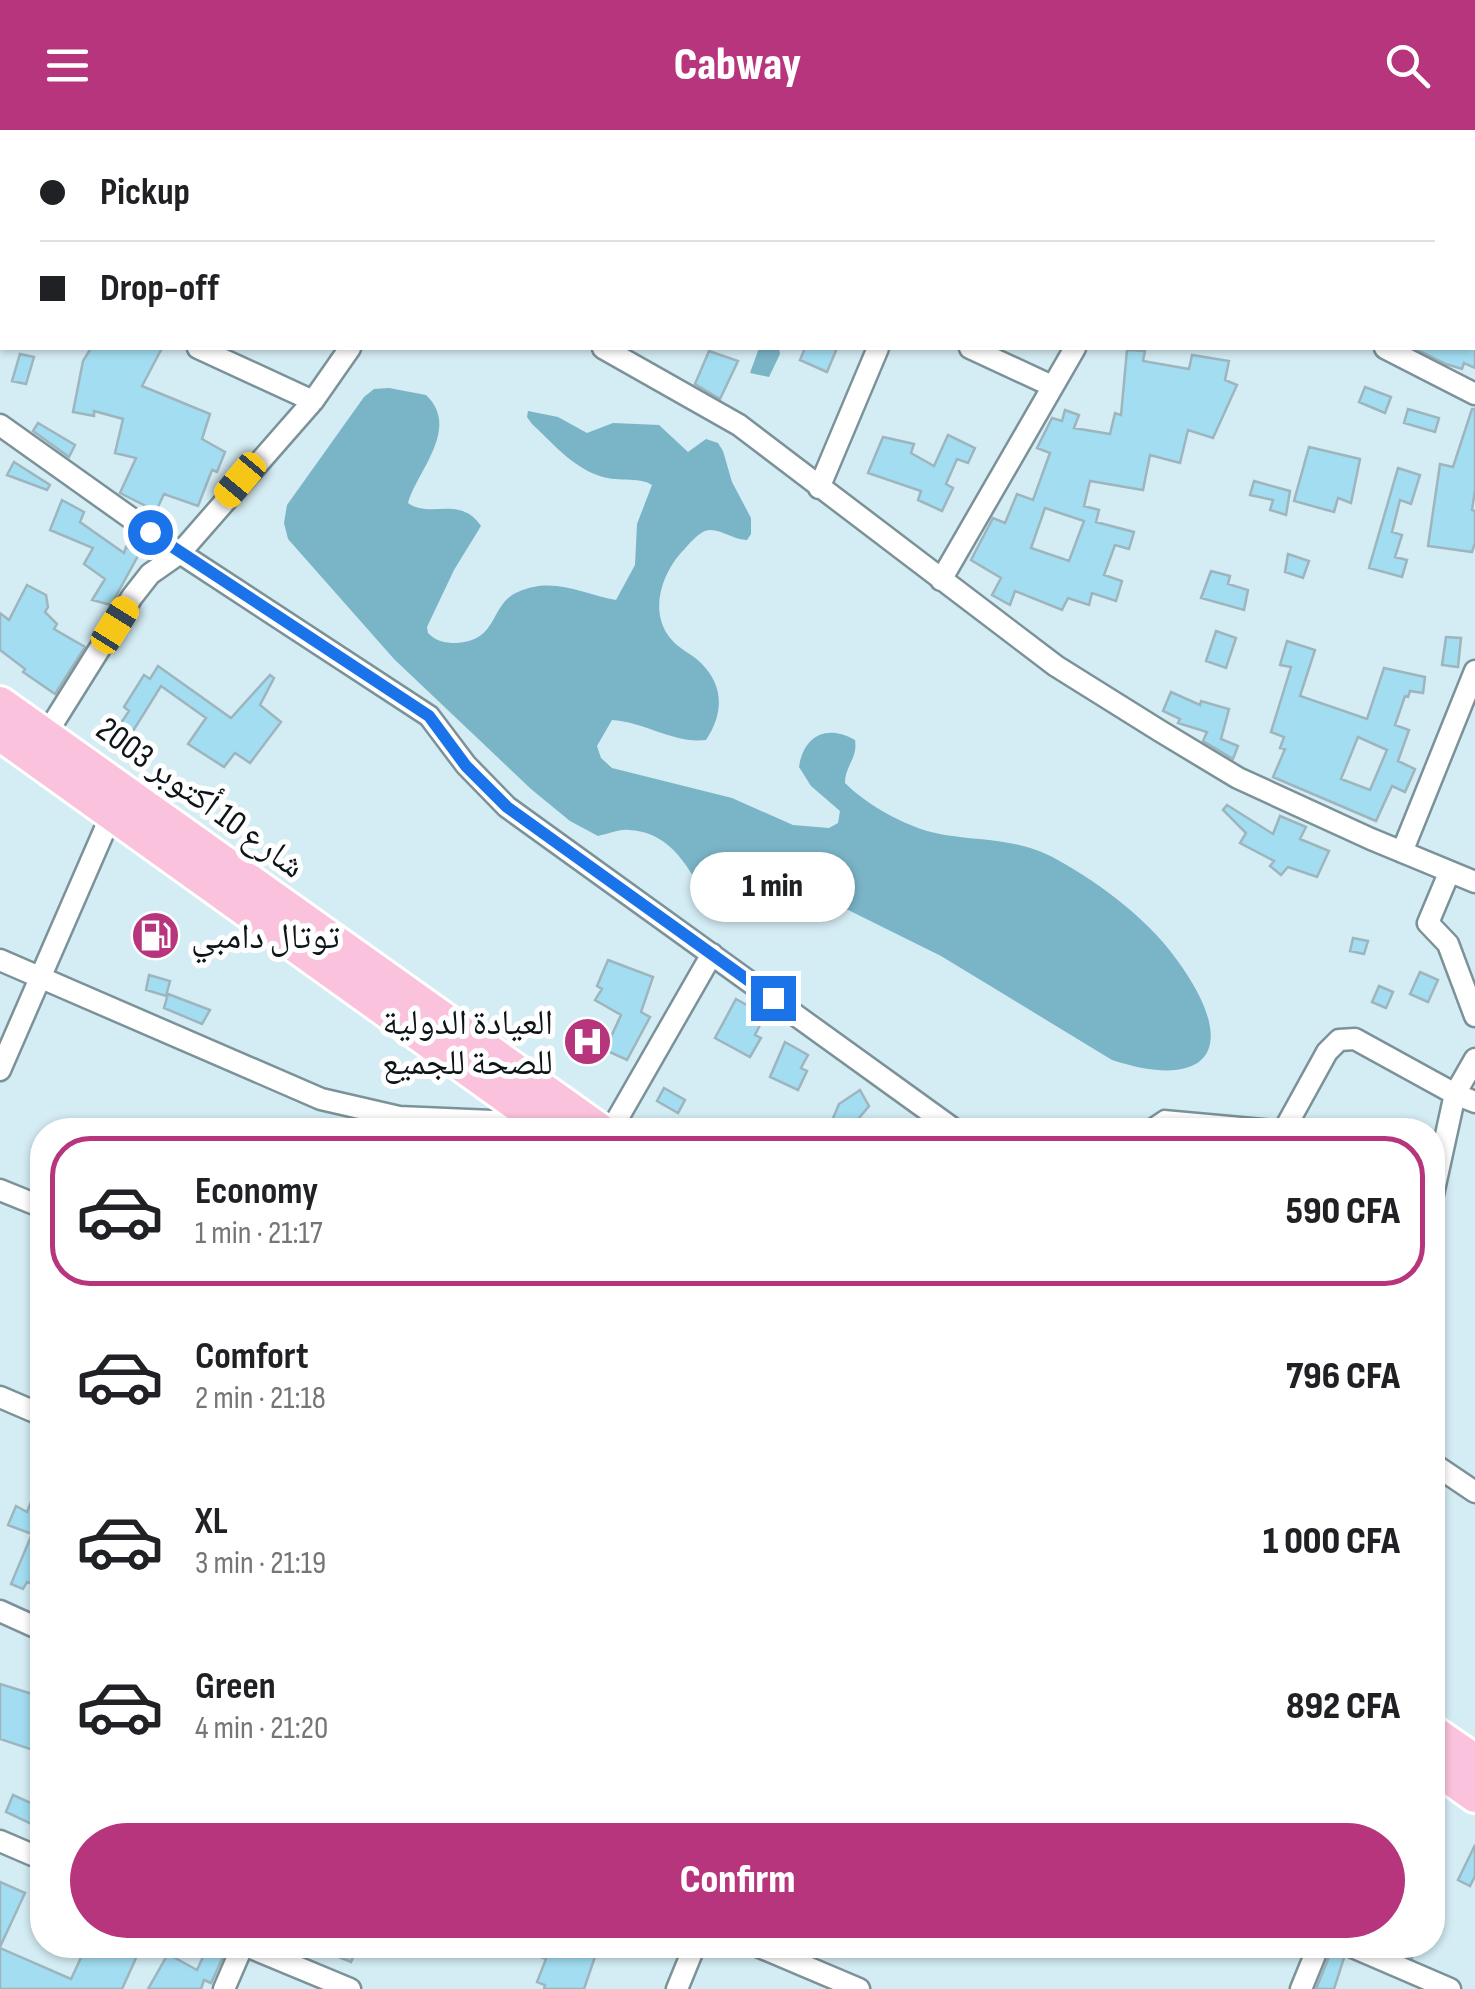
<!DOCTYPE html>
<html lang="en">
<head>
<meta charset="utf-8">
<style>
  body { margin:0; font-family:"Sofia Sans Condensed","Noto Naskh Arabic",sans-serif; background:#f6f6f6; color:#202124; height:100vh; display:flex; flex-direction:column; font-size:38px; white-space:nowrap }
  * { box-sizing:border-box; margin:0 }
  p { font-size:32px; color:#757577 }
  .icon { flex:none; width:55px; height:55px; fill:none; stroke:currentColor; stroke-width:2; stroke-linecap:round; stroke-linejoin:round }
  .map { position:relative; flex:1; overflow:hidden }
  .sheet { position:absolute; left:30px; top:988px; width:1415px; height:840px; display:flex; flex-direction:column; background:#fff; border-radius:40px; box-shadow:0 2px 8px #0004 }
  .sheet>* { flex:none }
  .hud { position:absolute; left:0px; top:0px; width:1475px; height:220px; box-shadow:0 2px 8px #0004; display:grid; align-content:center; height:220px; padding:0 40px; background:#fff }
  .end { position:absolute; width:45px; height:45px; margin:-22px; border:12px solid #1a73e8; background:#fff; box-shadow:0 0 0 5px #fff }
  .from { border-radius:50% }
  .bubble { position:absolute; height:70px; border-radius:35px; background:#fff; box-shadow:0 2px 8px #0004; font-size:32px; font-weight:800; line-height:70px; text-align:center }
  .car { position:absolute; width:30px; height:60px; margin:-30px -15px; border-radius:12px; box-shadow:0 0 8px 2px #0007; background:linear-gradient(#f5c518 24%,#345 0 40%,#f5c518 0 76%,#345 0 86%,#f5c518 0) }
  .hud b { display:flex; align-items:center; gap:35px; height:95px; font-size:38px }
  .hud b+b { border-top:2px solid #e0e0e0 }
  .hud i { width:25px; height:25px; background:#202124 }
  ul { padding:18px 0 0; list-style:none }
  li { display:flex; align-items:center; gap:30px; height:150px; margin:0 20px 15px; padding:0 20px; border:5px solid transparent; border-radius:40px }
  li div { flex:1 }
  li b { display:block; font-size:38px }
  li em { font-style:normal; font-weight:800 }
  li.selected { border-color:#b7357d }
  li>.icon { width:90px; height:90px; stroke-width:1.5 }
  .action { display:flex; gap:20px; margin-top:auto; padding:20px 40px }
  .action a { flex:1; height:115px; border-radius:60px; background:#b7357d; color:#fff; font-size:40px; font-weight:800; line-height:115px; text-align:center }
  header { display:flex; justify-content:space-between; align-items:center; height:130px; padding:0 40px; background:#b7357d; color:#fff; font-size:45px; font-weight:800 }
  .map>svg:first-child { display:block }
  .water { fill:#7ab4c7 }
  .building { fill:#a2ddf1; stroke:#9eb5bd; stroke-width:2.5; fill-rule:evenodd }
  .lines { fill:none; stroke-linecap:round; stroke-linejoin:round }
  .service-casing { stroke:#7c9299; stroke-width:15 }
  .minor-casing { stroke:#7c9299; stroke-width:25 }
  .trunk-casing { stroke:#fff; stroke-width:38 }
  .service { stroke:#fff; stroke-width:10 }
  .minor { stroke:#fff; stroke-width:20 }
  .trunk { stroke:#fac2dc; stroke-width:32 }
  .route { stroke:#1a73e8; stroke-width:12 }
  .labels { text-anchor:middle; stroke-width:10; stroke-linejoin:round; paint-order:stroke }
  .street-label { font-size:35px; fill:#0d1518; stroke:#fff }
  .poi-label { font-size:35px; fill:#0d1518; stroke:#fff; text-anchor:start }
</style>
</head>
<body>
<header><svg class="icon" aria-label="menu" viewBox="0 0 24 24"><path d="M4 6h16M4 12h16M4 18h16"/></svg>Cabway<svg class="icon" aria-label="search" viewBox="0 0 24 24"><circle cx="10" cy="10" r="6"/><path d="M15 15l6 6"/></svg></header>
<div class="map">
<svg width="1475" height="1859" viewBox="0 0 1475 1859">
  <rect width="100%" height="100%" fill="#d4ecf4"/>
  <path class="water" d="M759 218H779L780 224 769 247 750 243Z
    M389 258 426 265C461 298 417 341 408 373 430 389 460 365 481 396L454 440 427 497 428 503C436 511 444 513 456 513 500 511 489 474 518 462 554 446 582 464 616 470L635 435 637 394 652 355C639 346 615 353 597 345 570 335 552 312 532 294L527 287 528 281 558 287 587 303 613 293 659 295 688 322 706 309 718 313 723 321 732 352 751 388V404L747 410C734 410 723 400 710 400 699 400 687 417 680 424 661 446 649 483 671 509 679 519 692 524 701 533 725 557 723 584 706 610 674 614 645 592 612 590L597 616 601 628 612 638 732 668 793 695 829 698 838 693 840 681 811 656 799 637C804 605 827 594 855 610 858 628 845 636 845 653 869 677 912 700 945 705 984 711 1020 709 1056 729 1103 755 1152 792 1182 837 1240 921 1207 961 1112 930L941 826 820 766 791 763 733 786C697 784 693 703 629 700 619 699 608 704 598 706L570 691 531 659 394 529 288 409 284 393 287 375 364 267 374 259Z"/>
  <path class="building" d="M91 218H162L142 256 210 284 202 309 225 322 217 342 212 340 198 376 164 364 156 381 120 363 136 328 115 323 123 289 94 281V286L73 282 83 231Z
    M805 218H837L827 242 800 230Z
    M1414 218H1475V238L1464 233 1462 239 1446 234Z
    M1127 220 1145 221 1143 231 1189 239 1192 225 1229 231 1225 250 1237 255 1213 308 1188 300 1180 333 1150 325 1143 360 1090 351 1084 376 1099 380 1096 392 1134 402 1129 419 1115 415 1104 445 1122 451 1116 471 1092 463 1089 475 1068 468 1062 480 1015 461 1010 475 992 465 1001 448 971 430 993 388 1005 393 1017 364 1033 370 1050 323 1037 318 1052 288 1062 291 1065 280 1079 285 1074 298 1110 304 1115 283 1121 285ZM1045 378 1084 391 1069 431 1031 418Z
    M709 221 738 231 720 269 695 254Z
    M20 224 34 227 26 254 12 251Z
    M1365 257 1391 267 1385 283 1359 272Z
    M1408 279 1439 288 1435 302 1404 293Z
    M1472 279H1475V360L1472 380 1475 381V413L1472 422 1428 416 1440 334 1453 337Z
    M38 293 75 315 69 327 33 301Z
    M948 305 975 318 968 333 957 329 946 354 953 358 942 381 918 370 921 361 868 343 883 307 914 314 911 323 934 336Z
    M1309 317 1360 329 1351 373 1338 368 1334 382 1294 371Z
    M14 332 50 355 47 360 7 345Z
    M1398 338 1420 345 1411 374 1400 370 1392 402 1402 405 1395 427 1407 430 1402 447 1369 438Z
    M1254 351 1290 361 1286 385 1270 380 1273 370 1250 365Z
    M62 370 84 382 80 392 124 423 126 417 139 424 111 475 92 470 105 449 84 434 93 418 50 400Z
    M1288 424 1309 431 1303 448 1285 442Z
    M1211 441 1230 446 1228 454 1248 460 1244 480 1201 468Z
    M27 455 46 465 48 477 45 482 57 494 54 499 85 517 55 564 23 542 25 539 0 520V483L9 490Z
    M1216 501 1236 508 1226 538 1206 531Z
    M1446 507 1461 508 1458 537 1442 535Z
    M1287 511 1315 520 1300 566 1367 589 1384 538 1425 547 1423 563 1410 561 1408 567 1405 566 1395 595 1409 600 1398 631 1415 639 1405 662 1392 656 1376 691 1273 647 1285 619 1280 618 1284 607 1271 602 1291 537 1280 535ZM1358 607 1387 620 1370 660 1341 649Z
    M158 536 231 588 270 545 274 548 260 575 281 592 250 633 235 623 224 637 188 614 206 588 161 556 133 601 121 593 129 581 124 577 144 545 150 549Z
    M1171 562 1200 575 1201 571 1229 579 1221 609 1238 616 1233 629 1203 611 1207 602 1178 593 1180 589 1163 581Z
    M1227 675 1273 704 1280 686 1306 697 1300 709 1329 721 1317 747 1288 737 1281 745 1270 736 1274 731 1240 713 1246 703 1223 680Z
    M1353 808 1368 811 1364 824 1350 821Z
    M608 830 653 847 641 882 650 887 627 930 605 920 621 885 595 870 602 859 597 856Z
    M1420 842 1438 850 1428 872 1410 864Z
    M149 845 170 851 166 866 146 860Z
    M1379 856 1393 862 1386 878 1372 872Z
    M168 864 210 880 202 894 164 878Z
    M736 869 765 885 755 905 761 908 750 927 715 908Z
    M785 912 808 925 801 938 807 941 798 960 770 947Z
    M664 958 685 970 678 983 657 971Z
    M860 960 869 976 849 1000H828L839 974Z
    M42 1345V1447L38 1456 27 1452 23 1459 11 1454 32 1404 8 1395 16 1376 27 1382Z
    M0 1554 42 1567V1589L33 1620 0 1609Z
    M13 1665 42 1678V1699L6 1682Z
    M1475 1715V1746L1470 1756 1458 1750Z
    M0 1752 25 1763 0 1817Z
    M87 1815H109L136 1828 122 1859H0V1818L71 1849Z
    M310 1815H358L351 1832Z
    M514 1815H599L584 1859H544L545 1855 537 1852 546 1829Z
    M1383 1815H1417L1412 1828Z
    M206 1820 223 1827 211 1853 204 1850 201 1859H148L168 1824 197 1840Z
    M1331 1822 1344 1828 1334 1859H1316Z"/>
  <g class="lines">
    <defs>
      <path id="service" d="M1143 1000 1164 986 1285 997"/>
      <path id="minor" d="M229 0 233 2
        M523 0 528 2
        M967 0 972 2
        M40 2 42 0
        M501 2 503 0
        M1195 2 1196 0
        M0 60 2 56
        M0 125 2 126
        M198 218 313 271
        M603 218 739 295 1056 536 1160 601 1238 648 1371 709 1475 752
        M970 218 1052 256
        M1385 218 1475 264
        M0 295 180 423 429 586 466 635 507 677 955 1000
        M819 358 878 218
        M941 450 1075 218
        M45 606 132 467 150 444 180 423 313 271 350 218
        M1402 722 1475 541
        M1449 743 1428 793 1448 814 1475 886
        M0 830 321 969 399 987 541 993
        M0 940 115 676
        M611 1000 712 824
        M1284 1000 1327 922 1339 910 1355 909 1455 964 1475 972
        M0 1060 42 1077
        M1432 1069 1455 964 1475 929
        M0 1267 42 1285
        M1432 1333 1475 1362
        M0 1481 42 1500
        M0 1711 42 1729
        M244 1815 350 1859
        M755 1815 859 1859
        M1348 1815 1450 1859
        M224 1859 243 1815
        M677 1859 695 1815
        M1301 1859 1319 1815"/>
      <path id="trunk" d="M0 573 600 1000
        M0 604 552 1000
        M1432 1601 1475 1631
        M1432 1635 1475 1666"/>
    </defs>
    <use href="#service" class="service-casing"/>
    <use href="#minor" class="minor-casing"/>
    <use href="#trunk" class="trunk-casing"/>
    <use href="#service" class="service"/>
    <use href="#minor" class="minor"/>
    <use href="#trunk" class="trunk"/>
  </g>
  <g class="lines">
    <path class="route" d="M150 402 429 586 466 636 507 677 773 868"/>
  </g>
  <defs>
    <symbol id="fuel-disc" viewBox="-11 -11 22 22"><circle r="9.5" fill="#b7357d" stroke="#fff"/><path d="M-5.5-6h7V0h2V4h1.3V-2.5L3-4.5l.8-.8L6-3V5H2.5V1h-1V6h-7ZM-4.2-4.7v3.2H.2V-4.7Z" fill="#fff"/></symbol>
    <symbol id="hospital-disc" viewBox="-11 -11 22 22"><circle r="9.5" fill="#b7357d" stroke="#fff"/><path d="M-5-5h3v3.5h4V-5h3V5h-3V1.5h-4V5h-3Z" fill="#fff"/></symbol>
  </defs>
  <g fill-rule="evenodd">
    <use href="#fuel-disc" x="128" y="778" width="55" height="55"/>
    <use href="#hospital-disc" x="560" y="884" width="55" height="55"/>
  </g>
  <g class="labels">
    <g class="street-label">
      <text transform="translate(201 667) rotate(36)" y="12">شارع 10 أكتوبر 2003</text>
    </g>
    <g class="poi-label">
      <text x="191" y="818">توتال دامبي</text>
      <text x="553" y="904" text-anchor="end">العيادة الدولية<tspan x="553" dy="40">للصحة للجميع</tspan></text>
    </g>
  </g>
</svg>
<i class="end from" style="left:150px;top:402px"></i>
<i class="end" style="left:773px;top:868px"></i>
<div class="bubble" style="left:690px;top:722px;width:165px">1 min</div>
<i class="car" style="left:240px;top:350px;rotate:220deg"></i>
<i class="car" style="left:115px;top:495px;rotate:32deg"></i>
<div class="hud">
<b><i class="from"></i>Pickup</b>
<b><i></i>Drop-off</b>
</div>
<section class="sheet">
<ul>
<li class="selected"><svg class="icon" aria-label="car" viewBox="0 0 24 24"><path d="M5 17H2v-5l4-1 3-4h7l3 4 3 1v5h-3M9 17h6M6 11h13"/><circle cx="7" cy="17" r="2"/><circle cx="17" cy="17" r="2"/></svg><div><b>Economy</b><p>1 min · 21:17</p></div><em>590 CFA</em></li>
<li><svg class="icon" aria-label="car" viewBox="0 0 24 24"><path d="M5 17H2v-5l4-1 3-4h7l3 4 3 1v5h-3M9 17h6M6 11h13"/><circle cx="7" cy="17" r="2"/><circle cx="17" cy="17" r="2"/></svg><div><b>Comfort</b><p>2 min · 21:18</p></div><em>796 CFA</em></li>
<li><svg class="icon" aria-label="car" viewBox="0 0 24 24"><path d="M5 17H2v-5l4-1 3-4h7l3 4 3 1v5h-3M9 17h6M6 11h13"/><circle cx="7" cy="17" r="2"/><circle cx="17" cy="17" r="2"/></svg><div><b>XL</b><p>3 min · 21:19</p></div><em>1 000 CFA</em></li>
<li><svg class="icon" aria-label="car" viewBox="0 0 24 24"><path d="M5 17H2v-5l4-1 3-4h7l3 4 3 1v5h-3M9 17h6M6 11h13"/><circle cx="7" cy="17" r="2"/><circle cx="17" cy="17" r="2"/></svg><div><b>Green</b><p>4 min · 21:20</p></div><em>892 CFA</em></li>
</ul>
<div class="action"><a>Confirm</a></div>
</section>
</div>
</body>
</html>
